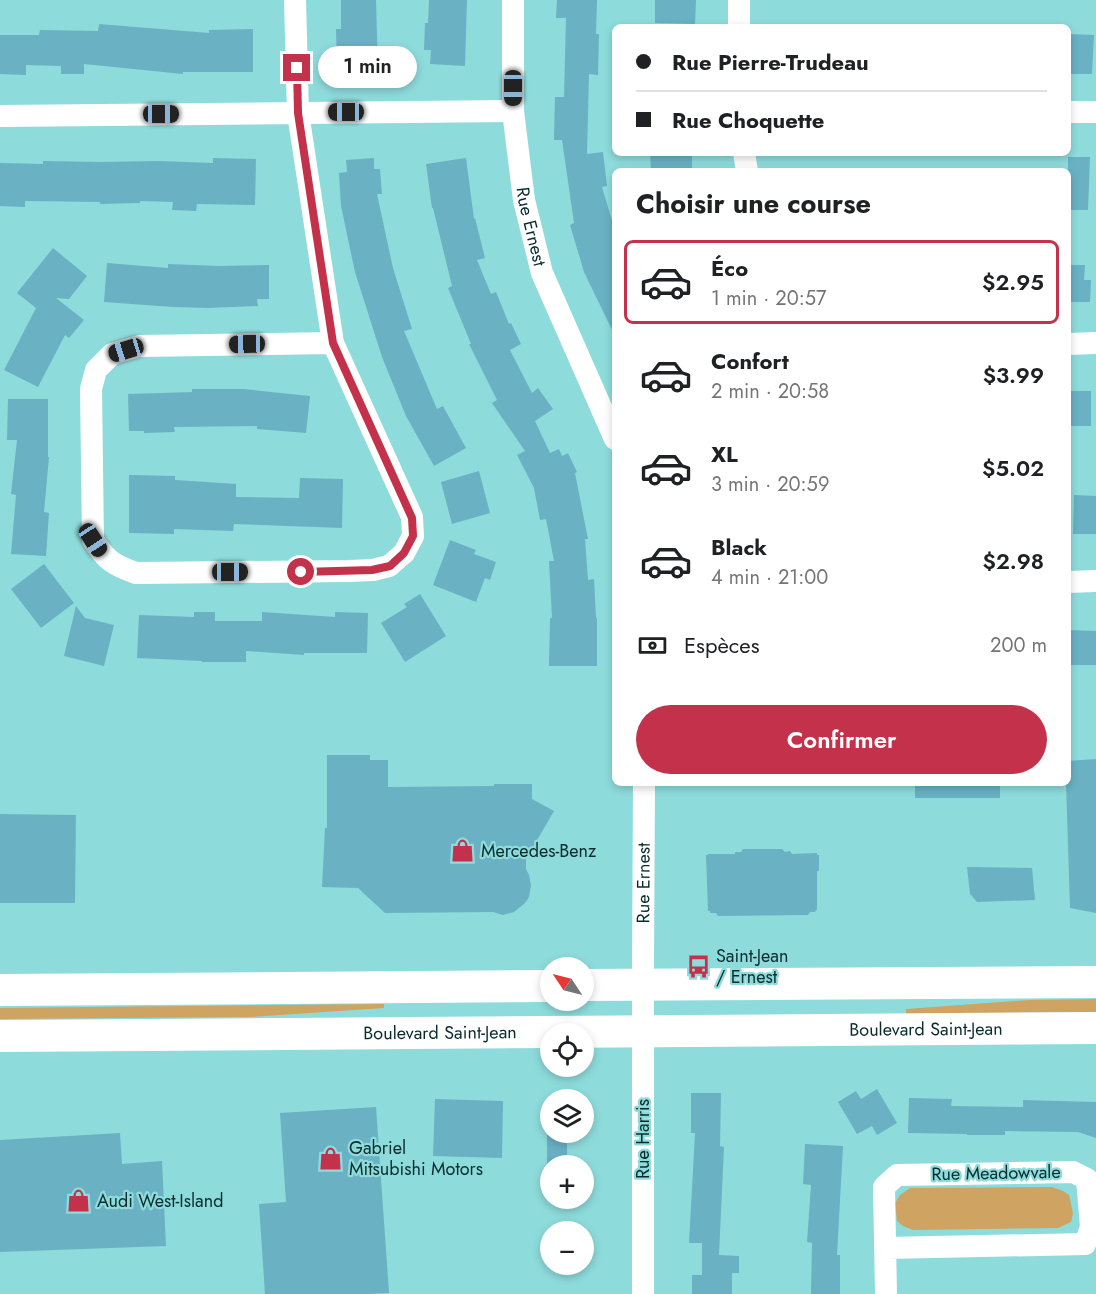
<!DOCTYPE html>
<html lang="fr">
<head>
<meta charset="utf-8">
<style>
  body { margin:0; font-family:Jost,sans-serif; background:#f6f6f6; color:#202124; height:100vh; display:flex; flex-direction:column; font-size:22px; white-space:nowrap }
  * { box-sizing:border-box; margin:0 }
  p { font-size:20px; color:#757577 }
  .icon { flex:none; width:33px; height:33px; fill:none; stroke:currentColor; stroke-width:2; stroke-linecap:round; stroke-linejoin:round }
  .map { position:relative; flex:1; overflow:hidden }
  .side { position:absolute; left:612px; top:168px; width:459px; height:618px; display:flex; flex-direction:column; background:#fff; border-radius:9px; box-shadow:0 3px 9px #0003 }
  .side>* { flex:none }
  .guide { position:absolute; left:612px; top:24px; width:459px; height:132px; border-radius:9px; box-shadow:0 3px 9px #0003; display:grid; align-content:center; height:132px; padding:0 24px; background:#fff }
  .needle { width:39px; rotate:305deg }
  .tools { position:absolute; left:540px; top:957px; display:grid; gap:12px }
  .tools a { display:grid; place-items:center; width:54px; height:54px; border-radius:50%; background:#fff; box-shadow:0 3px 9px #0003; font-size:30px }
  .end { position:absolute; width:27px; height:27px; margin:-14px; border:8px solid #c3324a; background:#fff; box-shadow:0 0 0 3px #fff }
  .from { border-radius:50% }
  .bubble { position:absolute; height:42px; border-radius:21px; background:#fff; box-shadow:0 3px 9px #0003; font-size:20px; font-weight:600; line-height:42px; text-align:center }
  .car { position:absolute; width:18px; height:36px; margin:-18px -9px; border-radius:8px; box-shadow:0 0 4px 2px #0007; background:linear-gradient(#222 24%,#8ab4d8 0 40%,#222 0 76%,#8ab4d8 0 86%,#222 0) }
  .guide b { display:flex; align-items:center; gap:21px; height:57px; font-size:22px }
  .guide b+b { border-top:2px solid #e0e0e0 }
  .guide i { width:15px; height:15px; background:#202124 }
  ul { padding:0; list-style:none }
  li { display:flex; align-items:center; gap:18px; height:84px; margin:0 12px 9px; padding:0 12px; border:3px solid transparent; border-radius:9px }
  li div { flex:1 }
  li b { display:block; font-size:22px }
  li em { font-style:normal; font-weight:600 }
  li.active { border-color:#c3324a }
  li>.icon { width:54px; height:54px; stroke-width:1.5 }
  h2 { padding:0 24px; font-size:27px; line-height:72px }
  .pay { display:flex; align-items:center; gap:15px; height:66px; padding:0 24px; font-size:22px }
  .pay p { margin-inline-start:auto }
  .action { display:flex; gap:12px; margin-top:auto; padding:12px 24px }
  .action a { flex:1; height:69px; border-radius:36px; background:#c3324a; color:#fff; font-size:24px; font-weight:600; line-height:69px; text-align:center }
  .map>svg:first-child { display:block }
  .green { fill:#cfa361 }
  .building { fill:#6ab1c4 }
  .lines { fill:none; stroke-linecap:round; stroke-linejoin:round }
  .street { stroke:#fff; stroke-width:22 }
  .secondary { stroke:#fff; stroke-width:32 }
  .route { stroke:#c3324a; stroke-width:8 }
  .labels { text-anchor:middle; stroke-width:4.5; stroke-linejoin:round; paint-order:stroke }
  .street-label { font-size:18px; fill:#092b2c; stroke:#8edbdc }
  .poi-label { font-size:18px; fill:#092b2c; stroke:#8edbdc; text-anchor:start }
</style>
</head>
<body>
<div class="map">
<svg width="1096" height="1294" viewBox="0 0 1096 1294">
  <rect width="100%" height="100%" fill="#8edbdc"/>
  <path class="green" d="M1096 999V1012L906 1014V1009L1030 1000Z
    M384 1004V1008L251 1017 0 1019V1008Z
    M1052 1187 1063 1191 1069 1195 1073 1213 1071 1222 1058 1228 913 1230 903 1226 897 1221 895 1203 900 1195 910 1188Z"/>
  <path class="building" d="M341 0H376L378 71 337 72 336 29H341Z
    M429 0H467L465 66 430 64 431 50H424L425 23H428Z
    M557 0H597L596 34H599L598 75 589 74 587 154 603 152 607 186 602 187 615 231V336L584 272 570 225 574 223 562 140H554L555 97H564L566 18H556Z
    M655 0H696L695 24 655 23Z
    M99 24 209 33V30L253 29V72H183V74L84 64V74H61V66L26 65V75L0 74V35H39L40 30 98 31Z
    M1068 34 1094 35 1092 74H1068Z
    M650 153H692V171H651Z
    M1068 157H1090L1088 210H1068Z
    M213 158 256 159 255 205 197 204 196 211 172 210 173 202 140 201V203L100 204V202L25 201V207L0 206V163L43 164V161L100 162 158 161 213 163Z
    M374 158V169H380L382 194H377L393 268 412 329 404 331 437 409 443 406 466 448 434 466 406 416 382 357 355 272 341 206 339 173 347 172 346 160Z
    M466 158 474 219 475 218 485 258 477 260 491 294 496 292 509 324 511 323 521 344 510 350 532 393 538 388 553 409 535 421 550 453 559 449 562 456 568 453 577 472 575 473 588 539H585L588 580 594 579 596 618H597V666H549L550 618H552L549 561H554L546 519 540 520 534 488 517 455 525 451 492 403 497 400 469 344H471L448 288 452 286 433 208H432L426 164Z
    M53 248 87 276 69 299 56 298 84 320 69 338 65 335 38 387 4 370 36 308 17 293Z
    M107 263 168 268V264L219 266 269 265V299H257L258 306 208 308 173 307 104 302Z
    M1068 265H1085L1084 280H1091L1090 302H1068Z
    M192 389H243L310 396 306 433 257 429V426L174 427 175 432 144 433V431H129L128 394 192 392Z
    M1068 391H1091V426H1068Z
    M8 399H48V457H49L44 512 49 513 46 556 11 554 16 495 11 494 17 440H7Z
    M479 471 490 513 452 524 441 482Z
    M129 475 175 476V480L236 484V497L299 498 300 478 343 479 342 528 234 524 233 531 174 529V534L129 533Z
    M1074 495 1096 496V534H1073Z
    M450 540 476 550 474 554 496 562 490 580 485 578 476 602 433 585Z
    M44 564 74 603 41 628 11 589Z
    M420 594 446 636 405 662 381 623 407 607 404 604Z
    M76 606 85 618 114 625 104 666 64 656Z
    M194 612H215V621H262V612L335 617V612L368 613 367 653H304V655L246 651V662H202V661L137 658 139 615 194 617Z
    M1068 630 1096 631V665H1068Z
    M327 755H370V760H388V787L494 786V784H532V799L554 811 526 859V869L529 875 531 885 529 897 525 903 514 912 503 915 493 912 385 913 358 888 322 887 325 828H327Z
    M1096 759V913L1070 908 1066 783H1068V761Z
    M915 783H1000V798H915Z
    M0 814 76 815 75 903H0Z
    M743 849H782L785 852 790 851 792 854 817 853V855H819V871H817V910H816L815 912H810L808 915 718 916 716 913H710V911H708L706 855H708V854H735V852H741Z
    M967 867 1032 868 1035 900 977 902 970 894Z
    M877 1089 897 1123 877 1135 872 1126 857 1134 838 1102 856 1091 861 1099Z
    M691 1093H721L720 1146 724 1147 719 1255 739 1256V1273H732V1294H692V1275H702V1243H689L695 1133H691Z
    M909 1098 952 1099 951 1106 1023 1107V1100L1096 1102V1138L1078 1132 1005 1131V1135H967V1134L908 1133Z
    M435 1099 503 1101 502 1158 433 1156Z
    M376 1107 389 1293 368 1294H265L259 1204 286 1202 280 1113Z
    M547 1132H567V1166H547Z
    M120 1133 122 1164 162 1161 166 1246 0 1252V1140Z
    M805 1144 843 1146 837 1255H840V1294H811L812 1243 807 1242 811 1185 803 1184Z"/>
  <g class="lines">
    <g class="street">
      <path d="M295 0 298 113 333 343 412 517 413 536 404 553 389 566 373 570 349 571 136 573C113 565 106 560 93 540L91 389 96 370 112 354 139 346 333 343"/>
      <path id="s1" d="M513 0V111L524 200 542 273 615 439"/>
      <path d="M739 27V0"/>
      <path d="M1068 112H1096"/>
      <path d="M0 116 513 111"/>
      <path d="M744 153 747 171"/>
      <path d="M1068 344 1096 343"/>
      <path d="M1068 582 1096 581"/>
      <path d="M885 1248 1085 1244 1091 1227 1087 1179 1073 1172 897 1175 884 1187 886 1294"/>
      <path id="s2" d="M643 1294V963L644 783"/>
    </g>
    <g class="secondary">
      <path d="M584 985 1096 982"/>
      <path d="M0 990 550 986"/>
      <path id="s3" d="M0 1036 1096 1028"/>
    </g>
  </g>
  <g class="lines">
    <path class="route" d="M297 68 298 113 333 343 412 518 413 536 404 553 390 566 372 570 301 572"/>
  </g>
  <defs>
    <symbol id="shop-bare" viewBox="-9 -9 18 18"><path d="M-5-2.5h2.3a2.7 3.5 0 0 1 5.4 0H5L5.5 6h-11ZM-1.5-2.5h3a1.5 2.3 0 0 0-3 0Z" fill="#c3324a" stroke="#8edbdc" stroke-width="2.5" paint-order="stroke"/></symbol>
    <symbol id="bus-bare" viewBox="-9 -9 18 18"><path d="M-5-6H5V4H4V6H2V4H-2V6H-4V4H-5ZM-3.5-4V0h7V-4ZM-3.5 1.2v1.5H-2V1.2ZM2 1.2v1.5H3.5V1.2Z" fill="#c3324a" stroke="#8edbdc" stroke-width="2.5" paint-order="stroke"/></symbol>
  </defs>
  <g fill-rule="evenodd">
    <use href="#shop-bare" x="446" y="834" width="33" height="33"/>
    <use href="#bus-bare" x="682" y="950" width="33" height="33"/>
    <use href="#shop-bare" x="314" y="1142" width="33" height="33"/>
    <use href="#shop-bare" x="62" y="1184" width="33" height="33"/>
  </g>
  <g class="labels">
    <g class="street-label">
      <text dy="6" stroke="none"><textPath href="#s1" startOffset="228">Rue Ernest</textPath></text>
      <text dy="6" stroke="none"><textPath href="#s2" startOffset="411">Rue Ernest</textPath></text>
      <text dy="6" stroke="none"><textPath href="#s3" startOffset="926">Boulevard Saint-Jean</textPath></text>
      <text dy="6" stroke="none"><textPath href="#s3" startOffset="440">Boulevard Saint-Jean</textPath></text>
      <text transform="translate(643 1139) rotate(-90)" y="6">Rue Harris</text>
      <text transform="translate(996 1173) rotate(-1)" y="6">Rue Meadowvale</text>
    </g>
    <g class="poi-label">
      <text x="481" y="857">Mercedes-Benz</text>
      <text x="716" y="962">Saint-Jean<tspan x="716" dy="21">/ Ernest</tspan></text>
      <text x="349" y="1154">Gabriel<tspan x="349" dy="21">Mitsubishi Motors</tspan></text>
      <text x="97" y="1207">Audi West-Island</text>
    </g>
  </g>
</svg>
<div class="tools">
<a><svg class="needle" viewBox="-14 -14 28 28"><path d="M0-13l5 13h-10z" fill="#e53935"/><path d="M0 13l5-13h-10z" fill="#757577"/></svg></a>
<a><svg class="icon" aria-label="locate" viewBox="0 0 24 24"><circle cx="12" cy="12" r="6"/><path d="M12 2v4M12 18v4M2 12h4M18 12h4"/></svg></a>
<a><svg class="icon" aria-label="layers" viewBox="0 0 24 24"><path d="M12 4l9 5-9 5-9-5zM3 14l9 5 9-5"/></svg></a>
<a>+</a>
<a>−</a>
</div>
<i class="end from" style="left:301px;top:572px"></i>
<i class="end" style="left:297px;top:68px"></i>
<div class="bubble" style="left:318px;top:46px;width:99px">1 min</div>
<i class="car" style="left:513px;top:88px;rotate:180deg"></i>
<i class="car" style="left:346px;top:112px;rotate:270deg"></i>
<i class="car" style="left:161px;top:114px;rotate:90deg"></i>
<i class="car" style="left:247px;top:344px;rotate:269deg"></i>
<i class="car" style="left:126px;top:350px;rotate:253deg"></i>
<i class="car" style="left:93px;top:540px;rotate:147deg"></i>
<i class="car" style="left:230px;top:572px;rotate:90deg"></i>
<div class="guide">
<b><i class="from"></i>Rue Pierre-Trudeau</b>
<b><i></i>Rue Choquette</b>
</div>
<section class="side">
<h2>Choisir une course</h2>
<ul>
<li class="active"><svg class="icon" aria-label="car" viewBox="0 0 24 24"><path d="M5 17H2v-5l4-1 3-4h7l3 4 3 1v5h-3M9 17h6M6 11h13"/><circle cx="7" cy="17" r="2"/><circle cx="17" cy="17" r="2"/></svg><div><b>Éco</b><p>1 min · 20:57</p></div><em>$2.95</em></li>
<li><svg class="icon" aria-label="car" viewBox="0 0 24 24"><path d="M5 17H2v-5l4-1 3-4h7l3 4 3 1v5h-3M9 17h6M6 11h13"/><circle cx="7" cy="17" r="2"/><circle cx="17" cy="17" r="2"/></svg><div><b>Confort</b><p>2 min · 20:58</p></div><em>$3.99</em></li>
<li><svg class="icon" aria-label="car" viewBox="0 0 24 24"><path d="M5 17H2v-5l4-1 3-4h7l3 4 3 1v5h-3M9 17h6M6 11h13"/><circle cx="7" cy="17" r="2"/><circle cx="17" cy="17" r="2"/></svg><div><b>XL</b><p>3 min · 20:59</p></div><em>$5.02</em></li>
<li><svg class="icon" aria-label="car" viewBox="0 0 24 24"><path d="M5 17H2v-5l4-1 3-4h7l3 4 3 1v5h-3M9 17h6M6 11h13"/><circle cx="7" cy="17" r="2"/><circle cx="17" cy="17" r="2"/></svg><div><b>Black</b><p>4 min · 21:00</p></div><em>$2.98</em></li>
</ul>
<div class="pay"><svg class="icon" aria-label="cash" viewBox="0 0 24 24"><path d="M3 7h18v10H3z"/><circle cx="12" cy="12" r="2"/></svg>Espèces<p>200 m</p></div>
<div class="action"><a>Confirmer</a></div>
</section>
</div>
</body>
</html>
